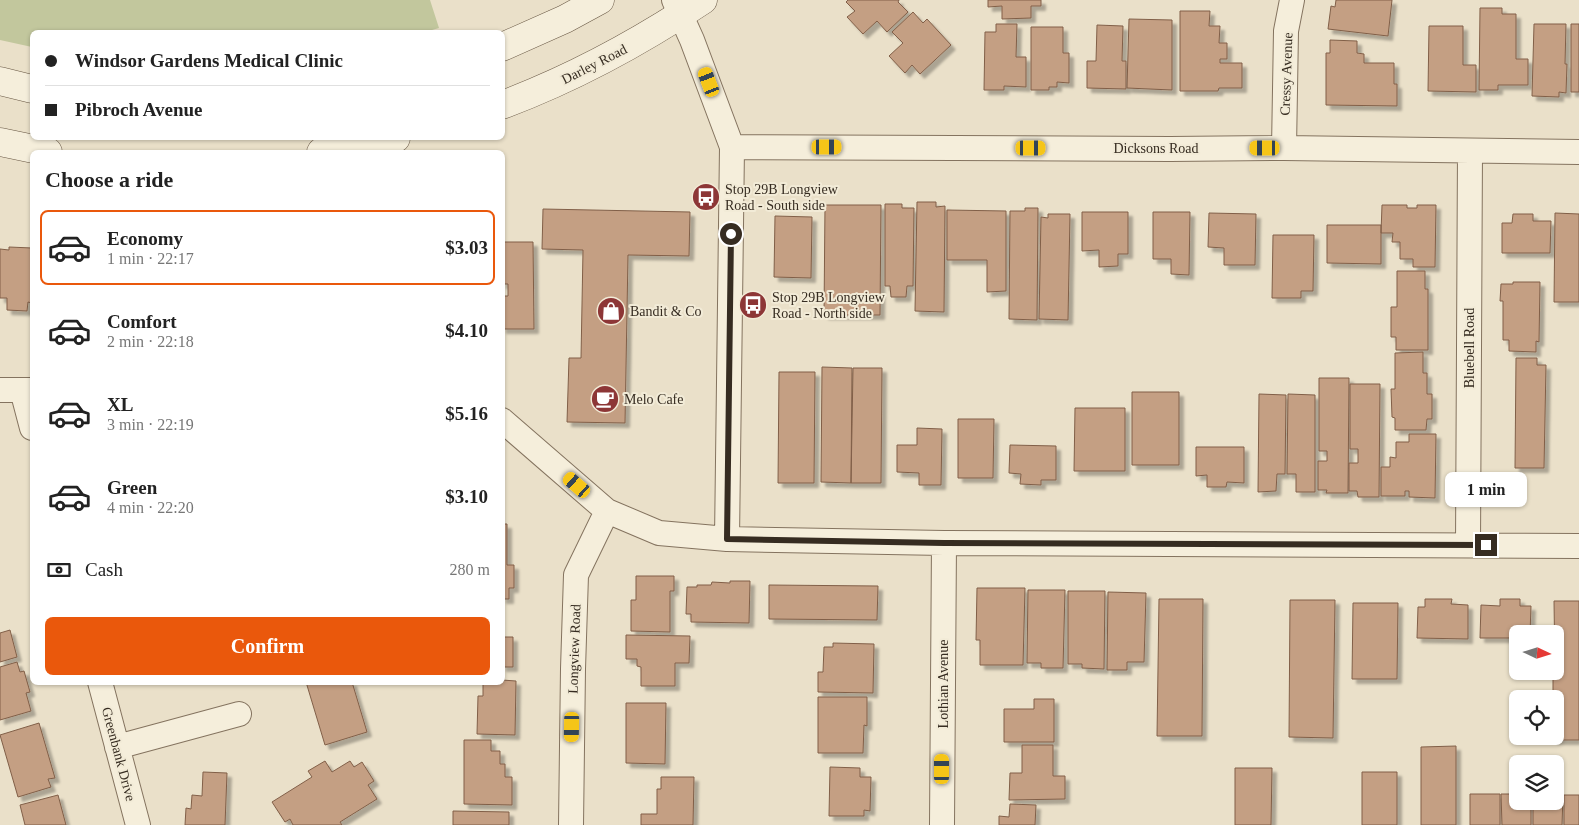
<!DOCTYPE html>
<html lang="en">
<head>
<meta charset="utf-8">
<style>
  body { margin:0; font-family:Georgia,serif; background:#f6f6f6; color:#222; height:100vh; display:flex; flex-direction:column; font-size:19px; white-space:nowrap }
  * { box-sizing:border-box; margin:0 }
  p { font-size:16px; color:#767676 }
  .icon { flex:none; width:28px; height:28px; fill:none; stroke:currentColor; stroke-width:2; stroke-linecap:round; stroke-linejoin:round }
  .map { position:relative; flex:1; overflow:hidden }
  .side { position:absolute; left:30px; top:150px; width:475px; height:535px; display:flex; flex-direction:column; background:#fff; border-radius:8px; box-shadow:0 1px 4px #0004 }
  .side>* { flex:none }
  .top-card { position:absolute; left:30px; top:30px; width:475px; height:110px; border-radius:8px; box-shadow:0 1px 4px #0004; display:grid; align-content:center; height:110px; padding:0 15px; background:#fff }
  .needle { width:32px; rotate:94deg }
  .fabs { position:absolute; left:1509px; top:625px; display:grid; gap:10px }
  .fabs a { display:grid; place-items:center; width:55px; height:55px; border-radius:8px; background:#fff; box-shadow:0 1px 4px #0004; font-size:25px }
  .end { position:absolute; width:22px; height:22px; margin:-11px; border:6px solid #362c21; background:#fff; box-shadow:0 0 0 2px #fff }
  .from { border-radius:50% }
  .bubble { position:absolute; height:35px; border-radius:8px; background:#fff; box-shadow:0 1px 4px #0004; font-size:16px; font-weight:700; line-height:35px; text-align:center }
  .car { position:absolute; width:15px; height:30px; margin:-15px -8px; border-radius:6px; box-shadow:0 0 4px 1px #0007; background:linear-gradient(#f5c518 24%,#345 0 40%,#f5c518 0 76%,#345 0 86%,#f5c518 0) }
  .top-card b { display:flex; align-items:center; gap:18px; height:48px; font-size:19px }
  .top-card b+b { border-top:1px solid #e0e0e0 }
  .top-card i { width:12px; height:12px; background:#222 }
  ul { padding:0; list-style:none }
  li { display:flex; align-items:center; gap:15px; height:75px; margin:0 10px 8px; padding:0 5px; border:2px solid transparent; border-radius:8px }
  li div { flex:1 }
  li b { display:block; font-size:19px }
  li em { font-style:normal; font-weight:700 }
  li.on { border-color:#ea580c }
  li>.icon { width:45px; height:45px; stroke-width:1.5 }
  h2 { padding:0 15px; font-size:22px; line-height:60px }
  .pay { display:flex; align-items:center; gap:12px; height:55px; padding:0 15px; font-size:19px }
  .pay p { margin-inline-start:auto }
  .cta { display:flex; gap:10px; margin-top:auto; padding:10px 15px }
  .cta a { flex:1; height:58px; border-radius:8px; background:#ea580c; color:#fff; font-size:20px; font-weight:700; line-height:58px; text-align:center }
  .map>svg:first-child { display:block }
  .green { fill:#c2c79d }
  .building { fill:#c49f83; stroke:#815f48; filter:url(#shadow) }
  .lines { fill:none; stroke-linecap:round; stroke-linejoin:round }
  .street-casing { stroke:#84735f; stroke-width:26 }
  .secondary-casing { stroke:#665542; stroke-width:29 }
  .street { stroke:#f5eedb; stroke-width:24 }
  .secondary { stroke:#f5eedb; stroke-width:28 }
  .route { stroke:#362c21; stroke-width:6 }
  .labels { text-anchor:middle; stroke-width:4; stroke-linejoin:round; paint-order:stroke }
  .street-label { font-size:14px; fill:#362c21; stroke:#f2ebd7 }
  .poi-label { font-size:14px; fill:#362c21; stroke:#f2ebd7; text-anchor:start }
</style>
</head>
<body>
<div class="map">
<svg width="1579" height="825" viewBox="0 0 1579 825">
  <defs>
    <filter id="shadow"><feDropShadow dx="4.5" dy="4.5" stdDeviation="1" flood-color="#0004"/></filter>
  </defs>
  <rect width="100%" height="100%" fill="#eae0c9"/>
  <path class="green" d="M0 0H430L439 28 425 32H32V47L0 40Z"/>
  <path class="building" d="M848 0H899L898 2 908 12 887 32 877 21 863 34 847 17 855 11 846 2Z
    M988 0H1041V6H1031V18L1002 19V6L988 7Z
    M1336 0H1392L1388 36 1328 29 1331 6 1335 7Z
    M1480 8H1502V14H1516V59H1528V85H1498V90H1479Z
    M1180 11H1210L1209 26H1220L1219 43H1227V59H1220V63H1242V88H1219L1218 91H1180Z
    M913 12 923 23 927 19 951 45 920 74 912 65 905 73 889 56 903 43 892 32Z
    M1129 19 1172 20V90L1127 88Z
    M996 24H1017L1016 57H1026V87L1004 86V90H984L985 32H996Z
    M1534 24H1566L1565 64H1567L1566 93 1559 92V97L1532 96Z
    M1571 24H1579V92H1571Z
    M1097 25 1123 26 1122 61H1126V89L1087 88V61H1096Z
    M1429 26H1463V65H1476V92L1428 91Z
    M1031 27H1063V53H1069V83L1057 82V87H1049V90H1031Z
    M1330 40 1357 41V53L1364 54V63H1394V84H1397V106L1326 105V53H1330Z
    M917 202H936V207L945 206 944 312 915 311Z
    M885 204H902V208H914L913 286H907L906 297H891L890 286H885Z
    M825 205H881L880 315H824Z
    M1382 205H1407V208H1417V205H1436L1435 267H1413V259H1400V242H1392L1393 233H1381Z
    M1025 208H1038L1037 320 1009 319 1010 211H1025Z
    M543 209 690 212 689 256 628 255 625 423 567 422 569 358H581L583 250 542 249Z
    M947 210 1006 211V291L987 292V260H947Z
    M1082 212H1128V254H1118V266L1099 267V250L1082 251Z
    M1153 212H1190L1189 275 1171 274V259H1153Z
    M1209 213 1256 214 1255 265H1224V248L1208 247Z
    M1555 213 1579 214V302H1554Z
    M1048 214H1070L1068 320 1039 319 1041 217 1048 218Z
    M1513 214H1533V221H1551L1550 253H1502V223H1512Z
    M775 216 812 217 811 278 774 277Z
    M1327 225H1381V264L1327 263Z
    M1273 235H1314L1313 291H1301V298H1272Z
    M502 242H533L534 329H502V296H508V284H502Z
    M9 247 32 248V303L28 302 27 311 7 310V298H0V249L9 250Z
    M1397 271H1425V289H1428V350H1396V337H1391V307H1397Z
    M1513 282H1540L1539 342 1536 341V352L1509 351V340H1503V301H1500L1501 284H1513Z
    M1423 352V373H1427V394H1432V419H1427L1426 430H1395V418L1392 417 1391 389H1395V353Z
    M1516 358H1537V365H1546L1544 468H1515Z
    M822 367 852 368 851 483 821 482Z
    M853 368H882L881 483H851Z
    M779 372H815L814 483H778Z
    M1319 378H1349L1348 493H1326L1327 490H1318V461H1327V451H1319Z
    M1350 384H1380L1379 497H1358L1357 491H1349V463H1358V449H1350Z
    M1132 392H1179V465H1132Z
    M1259 394 1286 395 1285 474H1277L1276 491 1258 492Z
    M1288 394 1315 395V492H1296V474H1287Z
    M1075 408H1125V471H1074Z
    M958 419H994L993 478H958Z
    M917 428 942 429 941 485H919V473L897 472V445H917Z
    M1409 434H1436L1435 498 1409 497V491H1405V496H1381V467H1390V457L1396 458V442H1409Z
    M1010 445 1056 446V480H1041V485L1020 484 1021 474 1009 473Z
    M1196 447H1244V483L1227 482 1226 487H1207V475L1196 476Z
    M502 524H507V565H514V588H509V599H502Z
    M636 576H674V591H670V632L631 631V600H636Z
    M730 581H750L749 623 691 622V614H686L687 587H697V585H711L712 582 730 583Z
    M769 585 878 586 877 620 769 619Z
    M977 588H1025L1023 665H980V640H976Z
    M1028 590H1065L1063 668H1041V663H1027Z
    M1068 591H1105L1104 669 1082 668V664H1068Z
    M1108 592 1146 593 1144 662H1127V670H1107Z
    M1159 599H1203L1202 736H1157Z
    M1425 599H1452L1451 604 1468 605V639L1417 638 1418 607H1425Z
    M1500 599H1520V606H1531L1530 634H1518V638H1480L1481 605 1500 606Z
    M1290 600H1335L1333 738 1289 737Z
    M1554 601H1579V740H1553V736H1555V699H1553V671H1555Z
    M1353 603H1398L1397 679H1352Z
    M10 630 17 657 0 662V633Z
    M626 635 690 636 689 663H675V686H641V667L637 666V659H626Z
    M502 637H513V667H502Z
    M833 643 874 644 873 693 818 692V672H823L824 647H833Z
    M17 662 20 672 24 671 30 692 26 693 31 711 0 720V667Z
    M502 680 516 681 515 735 477 734 478 696H483V682H502Z
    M306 682H352L367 732 325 745Z
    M818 697H867V726L864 725 863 753H818Z
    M1034 699H1054V742H1004V709H1034Z
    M626 703H666L665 764 626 763Z
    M39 723 55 778 48 779 51 787 18 797 0 735Z
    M464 740H491V751H500V764H505V777H512V805L464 804Z
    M1022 745H1053V776H1065V799L1009 800 1010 773H1022Z
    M1456 746V825H1421V747Z
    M325 761 332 772 350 761 354 767 362 762 374 781 368 785 377 799 340 822 342 825H293L290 819 285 822 272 802 312 777 308 771Z
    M830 767 860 768V777H871L870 811 864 810V816H829Z
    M1235 768H1272L1271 825H1235Z
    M203 772 227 773 225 825H185L186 808 191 809 192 795 202 796Z
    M1362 772H1397V825H1362Z
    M661 777H694L693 825H641V814H657V789H661Z
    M1470 794H1500V825H1470Z
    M1501 794H1518V801H1531V825H1502Z
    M58 795 66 825H25L20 805Z
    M1555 795H1563L1562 825H1533V801H1555Z
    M1564 795H1579V825H1564Z
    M1010 804 1036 805 1035 825H999V816L1009 817Z
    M453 811 509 812V825H453Z"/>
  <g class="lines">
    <defs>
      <path id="street" d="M674 0 692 40 732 147 727 539
        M732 147 1170 149 1284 148 1579 152
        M1284 148 1286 31 1292 0
        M0 390H32
        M22 390 32 428
        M502 420 607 511 659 533 727 539 944 543 1579 546
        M1468 545 1470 151
        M100 682 138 825
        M117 747 239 714
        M571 825 573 669 576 575 607 511
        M942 825 944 543"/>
      <path id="secondary" d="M502 47 565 19 600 0
        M0 81 32 89
        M502 105C574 78 640 42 703 0
        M0 142 48 152
        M321 152 366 145 396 138"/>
    </defs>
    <use href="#street" class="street-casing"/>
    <use href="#secondary" class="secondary-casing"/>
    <use href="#street" class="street"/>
    <use href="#secondary" class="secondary"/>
  </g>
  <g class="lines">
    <path class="route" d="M731 234 727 539 944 543 1486 545"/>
  </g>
  <defs>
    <symbol id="bus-disc" viewBox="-11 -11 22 22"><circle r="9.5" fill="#8d3636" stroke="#f2ebd7"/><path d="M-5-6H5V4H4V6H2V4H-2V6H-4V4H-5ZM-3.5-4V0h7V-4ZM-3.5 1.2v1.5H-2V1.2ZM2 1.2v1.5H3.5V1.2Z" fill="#fff"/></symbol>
    <symbol id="shop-disc" viewBox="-11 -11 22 22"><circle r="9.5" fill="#8d3636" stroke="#f2ebd7"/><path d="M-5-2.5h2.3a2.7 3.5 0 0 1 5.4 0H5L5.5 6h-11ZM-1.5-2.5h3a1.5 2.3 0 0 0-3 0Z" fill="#fff"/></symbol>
    <symbol id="cafe-disc" viewBox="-11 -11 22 22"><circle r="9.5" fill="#8d3636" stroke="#f2ebd7"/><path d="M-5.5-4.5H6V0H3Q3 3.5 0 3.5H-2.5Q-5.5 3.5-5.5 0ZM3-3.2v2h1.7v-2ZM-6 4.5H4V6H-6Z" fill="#fff"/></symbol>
  </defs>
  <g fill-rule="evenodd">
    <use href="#bus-disc" x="690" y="181" width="32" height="32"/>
    <use href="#bus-disc" x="737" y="289" width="32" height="32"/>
    <use href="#shop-disc" x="595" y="295" width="32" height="32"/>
    <use href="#cafe-disc" x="589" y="383" width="32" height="32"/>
  </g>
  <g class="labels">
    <g class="street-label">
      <text transform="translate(594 64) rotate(-27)" y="5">Darley Road</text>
      <text transform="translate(1286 74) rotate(-88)" y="5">Cressy Avenue</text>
      <text x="1156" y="153">Dicksons Road</text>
      <text transform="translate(1469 348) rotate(-90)" y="5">Bluebell Road</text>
      <text transform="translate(574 649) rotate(-88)" y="5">Longview Road</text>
      <text transform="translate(943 684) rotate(-90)" y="5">Lothian Avenue</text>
      <text transform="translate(119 754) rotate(75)" y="5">Greenbank Drive</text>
    </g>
    <g class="poi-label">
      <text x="725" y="194">Stop 29B Longview<tspan x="725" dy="16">Road - South side</tspan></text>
      <text x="772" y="302">Stop 29B Longview<tspan x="772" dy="16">Road - North side</tspan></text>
      <text x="630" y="316">Bandit &amp; Co</text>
      <text x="624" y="404">Melo Cafe</text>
    </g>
  </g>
</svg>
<div class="fabs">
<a><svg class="needle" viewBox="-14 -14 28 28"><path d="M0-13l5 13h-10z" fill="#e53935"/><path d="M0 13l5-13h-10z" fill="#767676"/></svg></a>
<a><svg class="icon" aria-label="locate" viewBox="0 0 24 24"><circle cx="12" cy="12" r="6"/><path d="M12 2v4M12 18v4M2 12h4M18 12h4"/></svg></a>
<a><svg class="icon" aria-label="layers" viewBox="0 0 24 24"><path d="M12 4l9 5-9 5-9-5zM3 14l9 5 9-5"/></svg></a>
</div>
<i class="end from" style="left:731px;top:234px"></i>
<i class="end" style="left:1486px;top:545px"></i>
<div class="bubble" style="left:1445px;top:472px;width:82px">1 min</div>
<i class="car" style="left:709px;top:82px;rotate:339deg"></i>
<i class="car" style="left:827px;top:147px;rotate:90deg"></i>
<i class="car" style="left:1031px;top:148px;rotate:90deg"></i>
<i class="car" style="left:1265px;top:148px;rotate:270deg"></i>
<i class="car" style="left:577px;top:485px;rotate:311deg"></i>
<i class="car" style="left:572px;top:727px;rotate:181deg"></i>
<i class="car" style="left:942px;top:769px;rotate:0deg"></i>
<div class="top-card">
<b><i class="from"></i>Windsor Gardens Medical Clinic</b>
<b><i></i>Pibroch Avenue</b>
</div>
<section class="side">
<h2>Choose a ride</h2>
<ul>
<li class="on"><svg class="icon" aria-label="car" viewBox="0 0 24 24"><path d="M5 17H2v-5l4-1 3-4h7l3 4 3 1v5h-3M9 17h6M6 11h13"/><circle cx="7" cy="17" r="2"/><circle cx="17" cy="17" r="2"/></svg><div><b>Economy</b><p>1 min · 22:17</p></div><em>$3.03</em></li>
<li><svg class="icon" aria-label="car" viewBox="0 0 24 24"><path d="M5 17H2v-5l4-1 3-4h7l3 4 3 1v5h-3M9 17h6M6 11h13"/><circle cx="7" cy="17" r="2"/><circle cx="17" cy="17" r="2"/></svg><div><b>Comfort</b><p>2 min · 22:18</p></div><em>$4.10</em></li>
<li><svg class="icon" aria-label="car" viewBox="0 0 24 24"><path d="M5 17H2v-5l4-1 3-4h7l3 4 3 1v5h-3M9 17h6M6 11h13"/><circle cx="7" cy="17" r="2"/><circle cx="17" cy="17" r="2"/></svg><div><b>XL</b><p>3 min · 22:19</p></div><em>$5.16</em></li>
<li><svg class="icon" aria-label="car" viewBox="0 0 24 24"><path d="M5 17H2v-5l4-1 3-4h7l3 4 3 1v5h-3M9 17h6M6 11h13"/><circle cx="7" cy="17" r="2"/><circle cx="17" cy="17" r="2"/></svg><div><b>Green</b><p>4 min · 22:20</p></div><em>$3.10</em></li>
</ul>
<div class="pay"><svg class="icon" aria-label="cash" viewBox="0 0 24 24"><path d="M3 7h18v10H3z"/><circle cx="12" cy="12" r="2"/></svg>Cash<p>280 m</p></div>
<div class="cta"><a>Confirm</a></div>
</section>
</div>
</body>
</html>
